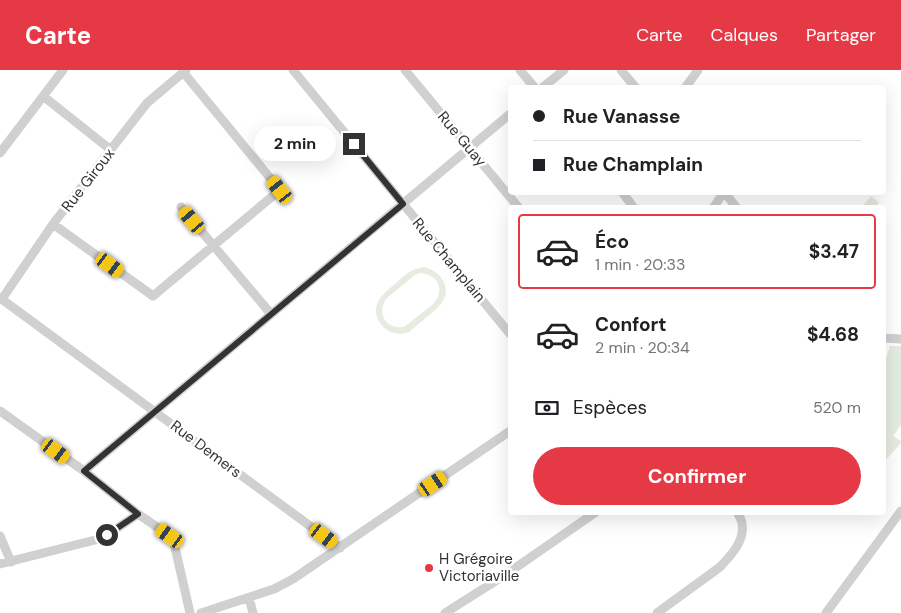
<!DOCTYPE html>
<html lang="fr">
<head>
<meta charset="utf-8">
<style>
  body { margin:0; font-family:"DM Sans",sans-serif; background:#f6f6f6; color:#202124; height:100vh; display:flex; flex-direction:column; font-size:19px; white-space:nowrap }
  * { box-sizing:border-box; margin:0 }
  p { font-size:16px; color:#757577 }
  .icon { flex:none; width:28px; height:28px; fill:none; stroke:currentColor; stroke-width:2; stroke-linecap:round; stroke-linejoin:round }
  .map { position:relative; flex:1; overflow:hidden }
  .sheet { position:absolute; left:508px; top:135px; width:378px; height:310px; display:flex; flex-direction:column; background:#fff; border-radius:5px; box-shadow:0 5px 20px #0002 }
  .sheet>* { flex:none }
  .top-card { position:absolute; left:508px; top:15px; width:378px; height:110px; border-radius:5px; box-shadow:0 5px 20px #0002; display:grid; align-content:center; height:110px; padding:0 25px; background:#fff }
  .end { position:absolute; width:22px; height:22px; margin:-11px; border:6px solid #333; background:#fff; box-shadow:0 0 0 2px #fff }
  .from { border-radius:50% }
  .bubble { position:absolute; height:35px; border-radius:18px; background:#fff; box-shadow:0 5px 20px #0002; font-size:16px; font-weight:700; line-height:35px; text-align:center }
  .car { position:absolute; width:15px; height:30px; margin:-15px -8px; border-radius:6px; box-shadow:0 0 4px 1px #0007; background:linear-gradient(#f5c518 24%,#345 0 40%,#f5c518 0 76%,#345 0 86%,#f5c518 0) }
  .top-card b { display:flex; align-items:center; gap:18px; height:48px; font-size:19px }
  .top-card b+b { border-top:1px solid #e0e0e0 }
  .top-card i { width:12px; height:12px; background:#202124 }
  ul { padding:9px 0 0; list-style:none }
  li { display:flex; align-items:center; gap:15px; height:75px; margin:0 10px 8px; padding:0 15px; border:2px solid transparent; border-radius:5px }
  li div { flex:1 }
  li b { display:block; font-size:19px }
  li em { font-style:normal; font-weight:700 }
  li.current { border-color:#e63946 }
  li>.icon { width:45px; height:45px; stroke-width:1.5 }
  .pay { display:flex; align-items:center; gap:12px; height:55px; padding:0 25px; font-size:19px }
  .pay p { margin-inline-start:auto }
  .button { display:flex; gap:10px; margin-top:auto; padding:10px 25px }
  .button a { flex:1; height:58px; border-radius:30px; background:#e63946; color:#fff; font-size:20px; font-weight:700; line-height:58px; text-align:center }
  header { display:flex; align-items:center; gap:30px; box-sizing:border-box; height:70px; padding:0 25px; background:#e63946; color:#fff }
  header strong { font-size:24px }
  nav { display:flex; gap:28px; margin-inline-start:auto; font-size:18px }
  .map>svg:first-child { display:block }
  .grass { fill:#e6ecdf; fill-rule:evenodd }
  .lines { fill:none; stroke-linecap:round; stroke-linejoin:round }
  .minor { stroke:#d0d0d0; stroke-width:9 }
  .route { stroke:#333; stroke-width:6 }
  .poi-dot { fill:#e63946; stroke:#fff; stroke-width:2 }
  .labels { text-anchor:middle; stroke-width:5; stroke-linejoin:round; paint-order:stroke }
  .street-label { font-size:15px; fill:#333; stroke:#fff }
  .poi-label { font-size:15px; fill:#333; stroke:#fff; text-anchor:start }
</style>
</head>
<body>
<header>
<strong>Carte</strong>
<nav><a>Carte</a><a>Calques</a><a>Partager</a></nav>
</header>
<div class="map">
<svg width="901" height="543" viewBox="0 0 901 543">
  <rect width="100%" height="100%" fill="#fff"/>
  <path class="grass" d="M871 126 879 133 875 137H862Z
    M424 197C441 201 453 218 441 234 435 241 427 246 421 252 417 255 413 259 409 262 402 265 393 264 387 260 376 253 372 237 381 227 385 222 390 218 395 214 405 205 410 199 424 197ZM420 203C439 204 446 222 432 235L404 257C385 259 376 243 387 228L415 205Z
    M890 276H901V355L893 366 901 371V373L885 391 883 393V298Z"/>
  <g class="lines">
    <path class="minor" d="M293 0 510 264
      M405 0 519 138
      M520 0 535 18
      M621 0 636 18
      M542 18 564 0
      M685 18 698 0
      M43 26 111 80
      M0 83 63 0
      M622 122 634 138
      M724 122 737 138
      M181 137 271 244
      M713 138 724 122
      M53 154 153 226 280 120 183 2
      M0 228 340 478
      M2 229 53 154 147 33 186 0
      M882 268 901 269
      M0 341 84 401 138 444 170 466 174 473 190 543
      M84 401 510 44
      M0 466 11 492
      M0 494 99 469 107 465 138 444
      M249 528 253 543
      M201 543 274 519 293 509 510 361
      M445 543 505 505 596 442
      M657 543 720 497C731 485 745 471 742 454 742 450 739 446 737 442
      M826 543 901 441"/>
  </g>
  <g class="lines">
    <path class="route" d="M107 465 138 444 84 401 403 134 354 74"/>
  </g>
  <circle class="poi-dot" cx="429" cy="498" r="5"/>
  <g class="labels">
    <g class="street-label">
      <text transform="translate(462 69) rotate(50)" y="5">Rue Guay</text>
      <text transform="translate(88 110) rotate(-52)" y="5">Rue Giroux</text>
      <text transform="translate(449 190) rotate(50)" y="5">Rue Champlain</text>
      <text transform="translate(206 379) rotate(37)" y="5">Rue Demers</text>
    </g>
    <g class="poi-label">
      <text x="439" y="494">H Grégoire<tspan x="439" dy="17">Victoriaville</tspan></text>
    </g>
  </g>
</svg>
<i class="end from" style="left:107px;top:465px"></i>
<i class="end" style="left:354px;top:74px"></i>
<div class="bubble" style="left:254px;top:56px;width:82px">2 min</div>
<i class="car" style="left:280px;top:120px;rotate:321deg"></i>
<i class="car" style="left:192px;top:150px;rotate:320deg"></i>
<i class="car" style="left:110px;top:195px;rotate:126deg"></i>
<i class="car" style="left:56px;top:381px;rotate:126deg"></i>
<i class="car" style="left:433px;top:414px;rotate:56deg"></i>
<i class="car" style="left:170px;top:466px;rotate:305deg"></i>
<i class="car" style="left:324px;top:466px;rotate:126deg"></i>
<div class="top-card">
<b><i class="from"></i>Rue Vanasse</b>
<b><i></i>Rue Champlain</b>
</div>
<section class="sheet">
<ul>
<li class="current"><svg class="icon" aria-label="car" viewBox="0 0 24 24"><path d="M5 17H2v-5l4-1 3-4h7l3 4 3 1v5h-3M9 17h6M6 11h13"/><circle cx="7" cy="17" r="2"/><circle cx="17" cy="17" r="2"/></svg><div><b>Éco</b><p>1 min · 20:33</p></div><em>$3.47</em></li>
<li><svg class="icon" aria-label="car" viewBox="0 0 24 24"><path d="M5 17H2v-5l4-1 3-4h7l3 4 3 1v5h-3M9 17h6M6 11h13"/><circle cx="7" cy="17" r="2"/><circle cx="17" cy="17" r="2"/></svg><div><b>Confort</b><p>2 min · 20:34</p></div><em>$4.68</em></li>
</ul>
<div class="pay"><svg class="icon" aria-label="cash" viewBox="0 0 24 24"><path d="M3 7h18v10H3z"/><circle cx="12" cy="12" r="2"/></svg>Espèces<p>520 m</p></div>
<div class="button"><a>Confirmer</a></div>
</section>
</div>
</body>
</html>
